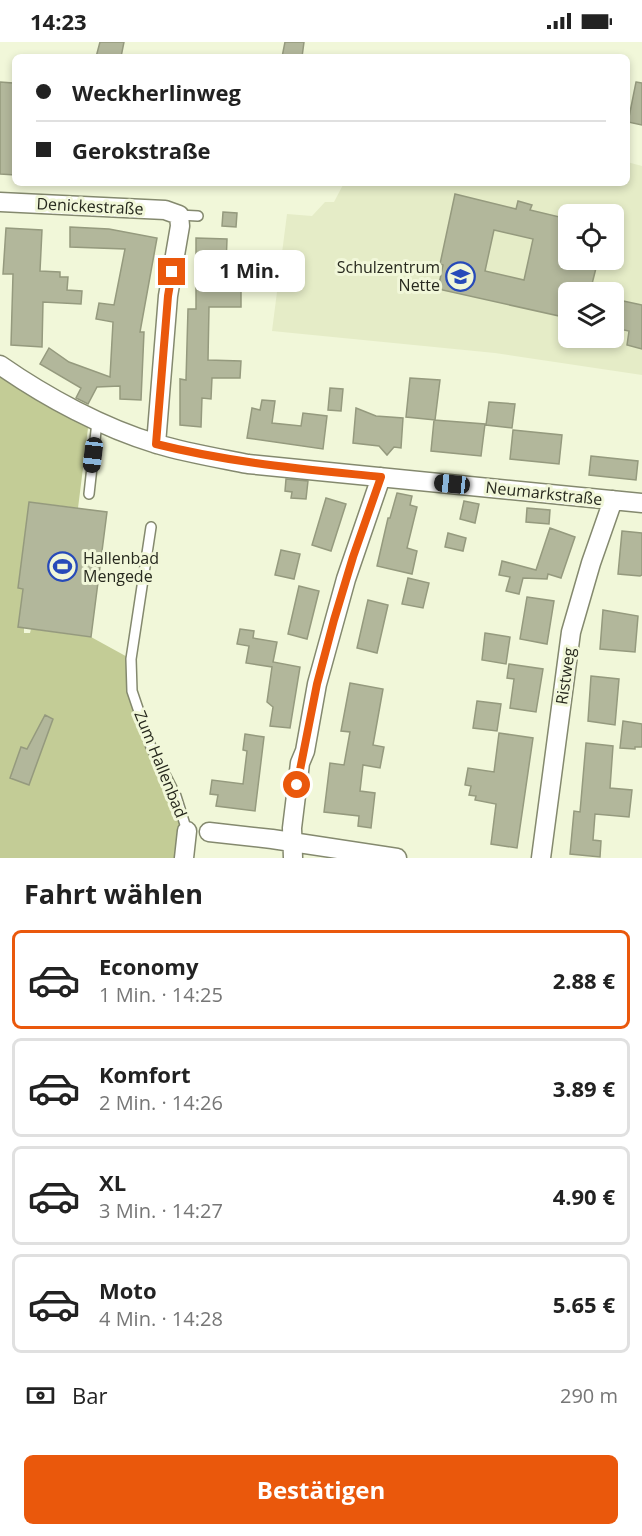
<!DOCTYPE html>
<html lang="de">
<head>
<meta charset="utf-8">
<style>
  body { margin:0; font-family:"Open Sans",sans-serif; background:#f6f6f6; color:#222; height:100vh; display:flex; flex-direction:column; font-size:22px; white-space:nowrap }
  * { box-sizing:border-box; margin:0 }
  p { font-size:20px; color:#767676 }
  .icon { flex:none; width:33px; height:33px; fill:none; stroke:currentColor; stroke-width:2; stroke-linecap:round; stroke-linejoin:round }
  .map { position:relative; height:816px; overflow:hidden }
  .panel { display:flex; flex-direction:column; background:#fff; flex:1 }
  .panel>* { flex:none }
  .top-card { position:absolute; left:12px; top:12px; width:618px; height:132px; border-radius:9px; box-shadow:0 3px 9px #0003; display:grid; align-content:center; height:132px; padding:0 24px; background:#fff }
  .fabs { position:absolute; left:558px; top:162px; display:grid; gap:12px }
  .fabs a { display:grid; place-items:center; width:66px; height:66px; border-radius:9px; background:#fff; box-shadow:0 3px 9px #0003; font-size:30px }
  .end { position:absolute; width:27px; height:27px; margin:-14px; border:8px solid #ea580c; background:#fff; box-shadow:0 0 0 3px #fff }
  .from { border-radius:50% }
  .bubble { position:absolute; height:42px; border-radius:9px; background:#fff; box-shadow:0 3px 9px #0003; font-size:20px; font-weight:700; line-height:42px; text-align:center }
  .car { position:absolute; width:18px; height:36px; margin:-18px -9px; border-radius:8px; box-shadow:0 0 4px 2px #0007; background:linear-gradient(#222 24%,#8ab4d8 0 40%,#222 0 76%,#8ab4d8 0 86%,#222 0) }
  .top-card b { display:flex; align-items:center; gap:21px; height:57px; font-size:22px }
  .top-card b+b { border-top:2px solid #e0e0e0 }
  .top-card i { width:15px; height:15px; background:#222 }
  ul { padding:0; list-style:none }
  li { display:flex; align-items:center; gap:18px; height:99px; margin:0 12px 9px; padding:0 12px; border:3px solid #e0e0e0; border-radius:9px }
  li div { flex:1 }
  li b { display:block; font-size:22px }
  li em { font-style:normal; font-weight:700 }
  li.active { border-color:#ea580c }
  li>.icon { width:54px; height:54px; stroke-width:1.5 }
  h2 { padding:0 24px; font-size:27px; line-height:72px }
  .pay { display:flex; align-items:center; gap:15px; height:66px; padding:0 24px; font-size:22px }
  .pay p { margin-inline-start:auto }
  .action { display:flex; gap:12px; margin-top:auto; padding:12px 24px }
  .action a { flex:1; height:69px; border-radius:9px; background:#ea580c; color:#fff; font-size:24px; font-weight:700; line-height:69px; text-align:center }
  .status { display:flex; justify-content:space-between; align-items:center; height:42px; padding:0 30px; background:#fff; direction:ltr }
  .status svg { height:16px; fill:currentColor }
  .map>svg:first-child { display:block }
  .built { fill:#e5ecc7; fill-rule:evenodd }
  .green { fill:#c3cc96 }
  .building { fill:#b2b79b; stroke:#959a7e; stroke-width:1.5; fill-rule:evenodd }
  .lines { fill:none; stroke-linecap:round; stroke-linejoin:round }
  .service-casing { stroke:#84896e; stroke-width:12 }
  .minor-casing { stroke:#84896e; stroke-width:21 }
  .service { stroke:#fff; stroke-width:9 }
  .minor { stroke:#fff; stroke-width:18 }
  .route { stroke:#ea580c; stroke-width:8 }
  .labels { text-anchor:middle; stroke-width:6; stroke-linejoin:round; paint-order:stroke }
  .street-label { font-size:16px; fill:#27291e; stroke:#f1f7d9 }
  .poi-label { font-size:16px; fill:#27291e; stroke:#f1f7d9; text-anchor:end }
</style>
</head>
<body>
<div class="status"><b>14:23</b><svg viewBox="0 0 49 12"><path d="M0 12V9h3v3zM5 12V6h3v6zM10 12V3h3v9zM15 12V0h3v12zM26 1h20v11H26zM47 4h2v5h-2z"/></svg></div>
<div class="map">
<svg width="642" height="816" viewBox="0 0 642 816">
  <rect width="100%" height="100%" fill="#f1f7d9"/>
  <path class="built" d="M627 120 642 124V333L495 311 272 289 287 172 312 174 325 160H334L344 141H627ZM568 172H614V218H568ZM568 250H614V296H568Z"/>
  <path class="green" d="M0 334 89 378 78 466 29 460 18 545 23 547 18 585 24 586V591H30L31 587 91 595 131 617 132 649 186 788 182 816H0Z"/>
  <path class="building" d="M100 0H124L121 15H96Z
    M285 0H304L302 15H282Z
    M0 40 13 41 15 133 0 132Z
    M636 40 642 41V83L628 80Z
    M455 152 516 167 518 159 532 163 530 168 568 177V218H598L590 250H568V276L438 247 443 223 440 222ZM494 188 533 197 524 238 485 229Z
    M223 170 237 171 236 185 222 184Z
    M70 185 109 187 157 196 140 290H144L141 358 120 357V344L97 345 88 362 76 356 81 346 40 322 49 306 69 320 110 335 113 280 96 277 99 261 114 263 125 207 70 205Z
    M6 186 42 188 40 229 60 230V235H68L67 248 82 249 81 262 43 260 42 305 11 303 13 232H3Z
    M196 196 227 197 226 225H231V248H241V265H209L208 318 241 319 240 336H212L211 357 202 356 201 385 180 383V337L186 338 188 267H196Z
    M614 257 642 263V307L627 303 629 289 614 286Z
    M410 336 440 338 435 378 406 375Z
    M330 346 343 347 341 369 328 368Z
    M262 358 275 359 272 381 301 384 303 371 327 374 323 407 247 396 252 366 260 368Z
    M489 360 515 362 512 386 486 383Z
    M356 366 376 374 403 376 401 406 394 405 387 413 379 404 353 401Z
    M434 378 485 382 481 414 431 409Z
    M513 388 562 393 559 422 510 417Z
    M591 414 638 419 636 438 589 433Z
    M286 437 308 439 306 457 291 456 292 450 285 449Z
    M397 451 412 454 410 463 417 465 407 506 417 509 412 532 377 524 388 476H390Z
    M326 456 346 462 331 509 312 503Z
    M464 459 479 462 475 481 460 477Z
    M29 460 107 470 91 595 18 585 23 547 18 546Z
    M527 466 550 468 549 482 526 480Z
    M550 486 575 495 561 536 548 532 547 537 523 536 519 552 506 549 510 535 499 533 502 519 536 528Z
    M622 489 642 491V533L640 534 618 532Z
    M448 491 466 496 463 509 445 505Z
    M281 508 300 512 294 537 275 533Z
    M408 536 429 541 423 566 402 562Z
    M299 544 319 549 307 597 288 592Z
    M527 555 554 559 547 602 520 597Z
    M368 558 388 563 377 611 357 606Z
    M603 568 638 574 635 610 600 607Z
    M240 587 254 589 253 596 277 600 273 620 300 625 290 686 270 684 273 665 267 660 272 625 246 621 249 604 237 602Z
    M485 591 510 595 506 622 482 618Z
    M509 622 543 627 536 670 510 666 514 637 507 636Z
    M591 634 619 637 615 683 588 679Z
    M350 641 383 647 373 703 384 705 380 726 363 723 360 749 375 751 371 786 358 784 359 774 324 770 330 721 344 723 350 690 341 689Z
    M477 659 501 662 497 689 473 686Z
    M45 673 53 677 29 743 10 736 21 705 27 707Z
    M623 679 642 682V705H635V707L620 706Z
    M499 691 533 696 517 806 491 802 496 762 475 758 476 754 469 753 471 744 465 743 468 726 494 730Z
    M245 692 264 695 255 769 216 764 218 753 210 752 212 738 243 742 247 709 243 708Z
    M586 701 613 704 610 746 632 748 629 775 595 772 593 798 601 799 600 815 570 812 574 769 580 770Z"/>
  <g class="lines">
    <defs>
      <path id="service" d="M179 173 198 174
        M89 452 97 380
        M151 485 131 617 132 649 151 705 176 754 187 789"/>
      <path id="minor" d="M0 160 165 168 179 173 180 184 168 254 156 402
        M0 323C46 355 103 386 157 402 187 411 218 416 248 422L642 461
        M209 790 272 797 397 816
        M184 816 187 789
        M293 816 292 786 300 721 305 709 317 642 346 537 381 435
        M541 816 571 590 591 521 613 458"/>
    </defs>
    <use href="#service" class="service-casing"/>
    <use href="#minor" class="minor-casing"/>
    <use href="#service" class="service"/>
    <use href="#minor" class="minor"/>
  </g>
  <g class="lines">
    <path class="route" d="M172 230 168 254 156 402C231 421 304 427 381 435L353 515 334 578 317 642 297 743"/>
  </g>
  <defs>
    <symbol id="school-ring" viewBox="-11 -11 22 22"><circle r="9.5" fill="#f1f7d9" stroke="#274ab9" stroke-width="1.5"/><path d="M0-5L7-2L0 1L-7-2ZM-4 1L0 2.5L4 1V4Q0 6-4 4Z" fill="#274ab9"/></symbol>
    <symbol id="stadium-ring" viewBox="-11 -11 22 22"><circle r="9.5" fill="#f1f7d9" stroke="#274ab9" stroke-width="1.5"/><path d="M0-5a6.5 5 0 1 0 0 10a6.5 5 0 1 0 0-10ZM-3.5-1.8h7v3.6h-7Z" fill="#274ab9"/></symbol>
  </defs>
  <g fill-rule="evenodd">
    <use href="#school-ring" x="444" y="218" width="33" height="33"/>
    <use href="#stadium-ring" x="46" y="508" width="33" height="33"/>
  </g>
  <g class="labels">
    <g class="street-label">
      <text transform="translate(90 164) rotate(3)" y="6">Denickestraße</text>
      <text transform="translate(544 451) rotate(6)" y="6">Neumarkstraße</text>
      <text transform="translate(565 634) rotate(-82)" y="6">Ristweg</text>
      <text transform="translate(161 722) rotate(68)" y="6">Zum Hallenbad</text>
    </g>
    <g class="poi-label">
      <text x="440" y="231">Schulzentrum<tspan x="440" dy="18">Nette</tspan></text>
      <text x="83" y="522" text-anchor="start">Hallenbad<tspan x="83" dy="18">Mengede</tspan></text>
    </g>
  </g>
</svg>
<div class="fabs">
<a><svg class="icon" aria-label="locate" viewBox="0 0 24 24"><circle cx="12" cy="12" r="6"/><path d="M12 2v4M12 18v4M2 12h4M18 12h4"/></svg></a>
<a><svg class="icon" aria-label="layers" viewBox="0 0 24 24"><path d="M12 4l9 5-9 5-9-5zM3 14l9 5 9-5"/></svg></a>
</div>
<i class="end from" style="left:297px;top:743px"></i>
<i class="end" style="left:172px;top:230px"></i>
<div class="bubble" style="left:194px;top:208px;width:111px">1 Min.</div>
<i class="car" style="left:93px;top:413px;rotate:187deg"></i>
<i class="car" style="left:452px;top:442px;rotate:276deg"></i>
<div class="top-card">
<b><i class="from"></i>Weckherlinweg</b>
<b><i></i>Gerokstraße</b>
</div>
</div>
<section class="panel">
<h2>Fahrt wählen</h2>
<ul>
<li class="active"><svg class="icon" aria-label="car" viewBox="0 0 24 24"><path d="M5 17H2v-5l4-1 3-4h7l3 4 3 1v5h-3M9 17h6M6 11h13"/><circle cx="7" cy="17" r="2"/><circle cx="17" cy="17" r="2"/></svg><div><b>Economy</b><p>1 Min. · 14:25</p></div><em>2.88 €</em></li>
<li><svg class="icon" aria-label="car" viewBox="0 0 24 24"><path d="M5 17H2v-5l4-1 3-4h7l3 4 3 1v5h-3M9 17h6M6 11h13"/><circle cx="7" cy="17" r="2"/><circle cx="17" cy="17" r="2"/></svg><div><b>Komfort</b><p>2 Min. · 14:26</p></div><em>3.89 €</em></li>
<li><svg class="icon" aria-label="car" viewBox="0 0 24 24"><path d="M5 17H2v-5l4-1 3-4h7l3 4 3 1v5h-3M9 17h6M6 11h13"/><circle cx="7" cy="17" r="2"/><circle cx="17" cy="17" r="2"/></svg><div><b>XL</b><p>3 Min. · 14:27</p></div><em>4.90 €</em></li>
<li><svg class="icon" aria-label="car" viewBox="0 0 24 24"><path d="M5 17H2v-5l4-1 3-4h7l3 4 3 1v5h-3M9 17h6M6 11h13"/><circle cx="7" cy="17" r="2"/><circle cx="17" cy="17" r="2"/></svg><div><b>Moto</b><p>4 Min. · 14:28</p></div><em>5.65 €</em></li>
</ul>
<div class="pay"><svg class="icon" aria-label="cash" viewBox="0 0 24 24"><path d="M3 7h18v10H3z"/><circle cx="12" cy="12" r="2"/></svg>Bar<p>290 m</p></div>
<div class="action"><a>Bestätigen</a></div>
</section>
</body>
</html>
